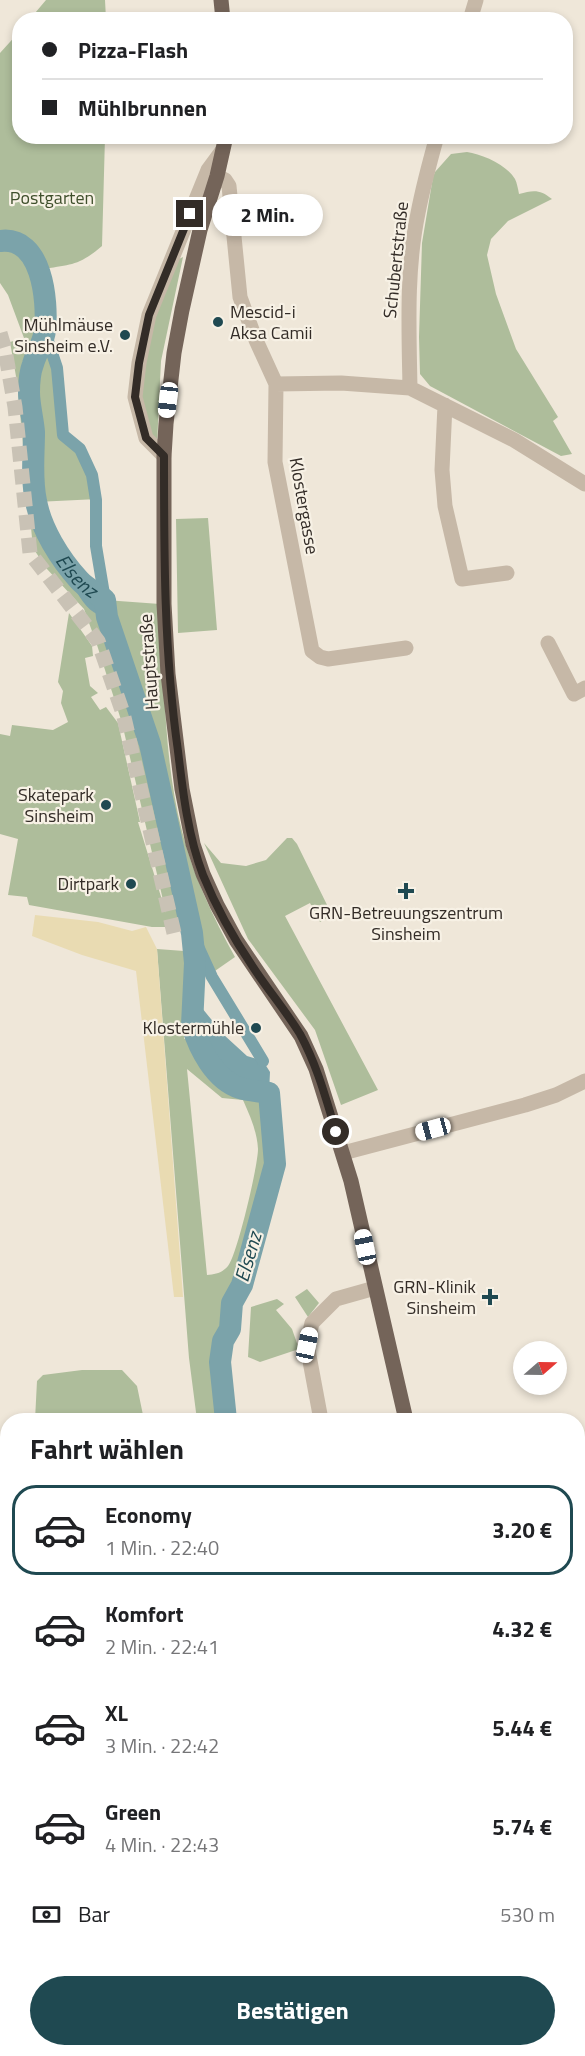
<!DOCTYPE html>
<html lang="de">
<head>
<meta charset="utf-8">
<style>
  body { margin:0; font-family:"Titillium Web",sans-serif; background:#f2f2f2; color:#202124; height:100vh; display:flex; flex-direction:column; font-size:22px; white-space:nowrap }
  * { box-sizing:border-box; margin:0 }
  p { font-size:20px; color:#757577 }
  .icon { flex:none; width:33px; height:33px; fill:none; stroke:currentColor; stroke-width:2; stroke-linecap:round; stroke-linejoin:round }
  .map { position:relative; flex:1; overflow:hidden }
  .sheet { position:absolute; left:0px; top:1413px; width:585px; height:644px; display:flex; flex-direction:column; background:#fff; border-radius:24px 24px 0 0; box-shadow:0 3px 9px #0003 }
  .sheet>* { flex:none }
  .top-card { position:absolute; left:12px; top:12px; width:561px; height:132px; border-radius:24px; box-shadow:0 3px 9px #0003; display:grid; align-content:center; height:132px; padding:0 30px; background:#fff }
  .needle { width:39px; rotate:70deg }
  .buttons { position:absolute; left:513px; top:1341px; display:grid; gap:12px }
  .buttons a { display:grid; place-items:center; width:54px; height:54px; border-radius:50%; background:#fff; box-shadow:0 3px 9px #0003; font-size:30px }
  .end { position:absolute; width:27px; height:27px; margin:-14px; border:8px solid #332c27; background:#fff; box-shadow:0 0 0 3px #fff }
  .from { border-radius:50% }
  .bubble { position:absolute; height:42px; border-radius:21px; background:#fff; box-shadow:0 3px 9px #0003; font-size:20px; font-weight:700; line-height:42px; text-align:center }
  .car { position:absolute; width:18px; height:36px; margin:-18px -9px; border-radius:8px; box-shadow:0 0 4px 2px #0007; background:linear-gradient(#fff 24%,#345 0 40%,#fff 0 76%,#345 0 86%,#fff 0) }
  .top-card b { display:flex; align-items:center; gap:21px; height:57px; font-size:22px }
  .top-card b+b { border-top:2px solid #e0e0e0 }
  .top-card i { width:15px; height:15px; background:#202124 }
  ul { padding:0; list-style:none }
  li { display:flex; align-items:center; gap:18px; height:90px; margin:0 12px 9px; padding:0 18px; border:3px solid transparent; border-radius:24px }
  li div { flex:1 }
  li b { display:block; font-size:22px }
  li em { font-style:normal; font-weight:700 }
  li.selected { border-color:#1f4951 }
  li>.icon { width:54px; height:54px; stroke-width:1.5 }
  h2 { padding:0 30px; font-size:27px; line-height:72px }
  .pay { display:flex; align-items:center; gap:15px; height:66px; padding:0 30px; font-size:22px }
  .pay p { margin-inline-start:auto }
  .cta { display:flex; gap:12px; margin-top:auto; padding:12px 30px }
  .cta a { flex:1; height:69px; border-radius:36px; background:#1f4951; color:#fff; font-size:24px; font-weight:700; line-height:69px; text-align:center }
  .map>svg:first-child { display:block }
  .green { fill:#aebd9b; fill-rule:evenodd }
  .sand { fill:#e9dbb2 }
  .water { fill:#7ba3aa }
  .lines { fill:none; stroke-linecap:round; stroke-linejoin:round }
  .canal { stroke:#7ba3aa; stroke-width:12 }
  .river { stroke:#7ba3aa; stroke-width:22 }
  .minor-tunnel { stroke:#c9c2b5; stroke-width:15; stroke-dasharray:15 8; stroke-linecap:butt }
  .minor { stroke:#c6b8a7; stroke-width:15 }
  .major { stroke:#746459; stroke-width:15 }
  .route { stroke:#332c27; stroke-width:8 }
  .poi-dot { fill:#1f4951; stroke:#f7f1e5; stroke-width:2 }
  .labels { text-anchor:middle; stroke-width:4.5; stroke-linejoin:round; paint-order:stroke }
  .park-label { font-size:18px; fill:#3f4f2c; stroke:#f7f1e5 }
  .street-label { font-size:18px; fill:#332c27; stroke:#f7f1e5 }
  .poi-label { font-size:18px; fill:#332c27; stroke:#f7f1e5; text-anchor:end }
  .water-label { font-size:20px; font-style:italic; fill:#1f4951; stroke:#f7f1e5 }
</style>
</head>
<body>
<div class="map">
<svg width="585" height="2056" viewBox="0 0 585 2056">
  <rect width="100%" height="100%" fill="#efe7d9"/>
  <path class="green" d="M46 0H105L106 19H30Z
    M19 32 20 136 105 137 102 246C76 268 71 263 41 270L51 295 46 328 59 365 67 438 82 447 94 470 98 499 36 502 45 528 60 555 77 591 101 616 109 618 105 600 160 604C165 679 163 758 182 831 193 875 213 917 235 957L212 973 190 911 169 927H152L29 905 27 897 8 895 18 839 0 834V734L10 736 12 725 53 730 68 722 61 703 63 691 58 682 69 613 92 646 93 656 85 658 90 686 98 693 91 697 100 710 106 707 118 723 140 822H138L166 913 122 723 97 645 84 609 47 569 33 548 17 382 10 342 24 338 8 295 0 283V53Z
    M467 152C482 154 507 165 515 179 517 183 518 189 519 194 533 190 540 189 552 199L508 221 491 239 487 255 496 294 516 349 558 417 553 421 572 454 561 456 430 386 420 374 419 337 422 243 433 177 435 172 451 154Z
    M183 257 161 361 157 444 148 437 139 395 151 330 175 261Z
    M208 518 217 630 178 633 176 519Z
    M287 838H292L297 844 332 915 320 922 310 903 285 916 378 1090 341 1105 315 1030 248 939 204 843 221 863 246 866 266 860Z
    M157 949 184 951V1039L195 1034 212 1068 238 1088 271 1094 278 1127V1165L274 1202 247 1285 228 1360 231 1420H197L189 1358ZM187 1069 222 1098 243 1100C250 1116 257 1131 258 1149 258 1166 237 1255 228 1266 222 1273 216 1274 207 1275Z
    M307 1289 319 1303 308 1317 295 1297Z
    M277 1299 284 1304 276 1310 292 1329 299 1349 260 1362 248 1357 251 1307Z
    M82 1370H122L137 1386 143 1415 141 1420H35L37 1381 43 1375Z
    M371 2049H404L409 2056H381Z"/>
  <path class="sand" d="M35 915 98 922 132 931 146 927 157 949 183 1297H174L136 971 82 955 32 936Z"/>
  <path class="water" d="M60 555 80 582 105 600 107 617C81 615 70 576 60 555Z
    M193 997 224 1035 247 1056 263 1061 270 1072 269 1093 239 1088 212 1068 192 1025Z"/>
  <g class="lines">
    <path class="canal" d="M45 332 57 368 63 435 80 449 92 475 96 500V546L105 600
      M192 933 212 977 263 1061"/>
    <g class="river">
      <path id="s1" d="M0 241C42 235 48 301 45 330 44 342 36 353 33 364 30 372 29 383 29 392 29 405 33 419 34 432 34 455 31 478 36 501 41 529 60 559 79 580 86 588 97 593 105 600L107 617 150 744 192 933 195 963 192 1025C199 1049 215 1080 240 1088 249 1091 260 1091 269 1093L275 1164 242 1285 232 1303 230 1329 223 1341 220 1362 226 1420"/>
      <path d="M400 2049 406 2056"/>
    </g>
    <path class="minor-tunnel" d="M0 333 5 350 15 407 30 553 98 641 123 713 174 933"/>
    <path class="minor" d="M470 20 476 0
      M217 176 225 180 229 186 240 297 255 338 276 384 275 462 312 651 320 657 328 659 406 648
      M276 384 341 383 410 388 514 440 585 484
      M410 388C409 331 406 270 418 213 423 187 430 161 437 136
      M445 405 442 470 445 506 462 579 507 573
      M164 456 146 438 135 397 139 363 149 315 208 170 222 151
      M548 643 574 694 585 688
      M343 1153 525 1105 556 1095 585 1081
      M321 1420 307 1345 312 1323 336 1299 375 1288
      M578 1601 585 1605
      M578 1975 585 1985"/>
    <path class="major" d="M221 0 223 20
      M226 136 217 176 200 230 182 310 174 353 166 424 164 456V604L168 674 182 789 193 844 203 874 217 905 236 940 301 1036 316 1069 351 1181 406 1420
      M578 1769 585 1781"/>
  </g>
  <g class="lines">
    <path class="route" d="M190 214 149 315 139 363 135 397 146 438 164 456C164 555 164 653 178 751 183 793 188 836 203 875 216 907 234 939 253 967 268 990 286 1011 300 1034 317 1065 326 1099 336 1132"/>
  </g>
  <g class="poi-dot">
    <circle cx="218" cy="322" r="6"/>
    <circle cx="125" cy="335" r="6"/>
    <circle cx="106" cy="805" r="6"/>
    <circle cx="131" cy="884" r="6"/>
    <path d="M403 882h6v6h6v6h-6v6h-6v-6h-6v-6h6z"/>
    <circle cx="256" cy="1028" r="6"/>
    <path d="M487 1288h6v6h6v6h-6v6h-6v-6h-6v-6h6z"/>
  </g>
  <g class="labels">
    <g class="park-label">
      <text x="52" y="204">Postgarten</text>
    </g>
    <g class="street-label">
      <text transform="translate(396 260) rotate(-84)" y="6">Schubertstraße</text>
      <text transform="translate(304 506) rotate(80)" y="6">Klostergasse</text>
      <text transform="translate(149 662) rotate(-94)" y="6">Hauptstraße</text>
    </g>
    <g class="poi-label">
      <text x="230" y="318" text-anchor="start">Mescid-i<tspan x="230" dy="21">Aksa Camii</tspan></text>
      <text x="113" y="331">Mühlmäuse<tspan x="113" dy="21">Sinsheim e.V.</tspan></text>
      <text x="94" y="801">Skatepark<tspan x="94" dy="21">Sinsheim</tspan></text>
      <text x="119" y="890">Dirtpark</text>
      <text x="406" y="919" text-anchor="middle">GRN-Betreuungszentrum<tspan x="406" dy="21">Sinsheim</tspan></text>
      <text x="244" y="1034">Klostermühle</text>
      <text x="476" y="1293">GRN-Klinik<tspan x="476" dy="21">Sinsheim</tspan></text>
    </g>
    <g class="water-label">
      <text dy="7" stroke="none"><textPath href="#s1" startOffset="374">Elsenz</textPath></text>
      <text transform="translate(248 1257) rotate(-74)" y="7">Elsenz</text>
    </g>
  </g>
</svg>
<div class="buttons">
<a><svg class="needle" viewBox="-14 -14 28 28"><path d="M0-13l5 13h-10z" fill="#e53935"/><path d="M0 13l5-13h-10z" fill="#757577"/></svg></a>
</div>
<i class="end from" style="left:336px;top:1132px"></i>
<i class="end" style="left:190px;top:214px"></i>
<div class="bubble" style="left:212px;top:194px;width:111px">2 Min.</div>
<i class="car" style="left:168px;top:400px;rotate:187deg"></i>
<i class="car" style="left:433px;top:1129px;rotate:255deg"></i>
<i class="car" style="left:365px;top:1247px;rotate:348deg"></i>
<i class="car" style="left:307px;top:1345px;rotate:12deg"></i>
<div class="top-card">
<b><i class="from"></i>Pizza-Flash</b>
<b><i></i>Mühlbrunnen</b>
</div>
<section class="sheet">
<h2>Fahrt wählen</h2>
<ul>
<li class="selected"><svg class="icon" aria-label="car" viewBox="0 0 24 24"><path d="M5 17H2v-5l4-1 3-4h7l3 4 3 1v5h-3M9 17h6M6 11h13"/><circle cx="7" cy="17" r="2"/><circle cx="17" cy="17" r="2"/></svg><div><b>Economy</b><p>1 Min. · 22:40</p></div><em>3.20 €</em></li>
<li><svg class="icon" aria-label="car" viewBox="0 0 24 24"><path d="M5 17H2v-5l4-1 3-4h7l3 4 3 1v5h-3M9 17h6M6 11h13"/><circle cx="7" cy="17" r="2"/><circle cx="17" cy="17" r="2"/></svg><div><b>Komfort</b><p>2 Min. · 22:41</p></div><em>4.32 €</em></li>
<li><svg class="icon" aria-label="car" viewBox="0 0 24 24"><path d="M5 17H2v-5l4-1 3-4h7l3 4 3 1v5h-3M9 17h6M6 11h13"/><circle cx="7" cy="17" r="2"/><circle cx="17" cy="17" r="2"/></svg><div><b>XL</b><p>3 Min. · 22:42</p></div><em>5.44 €</em></li>
<li><svg class="icon" aria-label="car" viewBox="0 0 24 24"><path d="M5 17H2v-5l4-1 3-4h7l3 4 3 1v5h-3M9 17h6M6 11h13"/><circle cx="7" cy="17" r="2"/><circle cx="17" cy="17" r="2"/></svg><div><b>Green</b><p>4 Min. · 22:43</p></div><em>5.74 €</em></li>
</ul>
<div class="pay"><svg class="icon" aria-label="cash" viewBox="0 0 24 24"><path d="M3 7h18v10H3z"/><circle cx="12" cy="12" r="2"/></svg>Bar<p>530 m</p></div>
<div class="cta"><a>Bestätigen</a></div>
</section>
</div>
</body>
</html>
